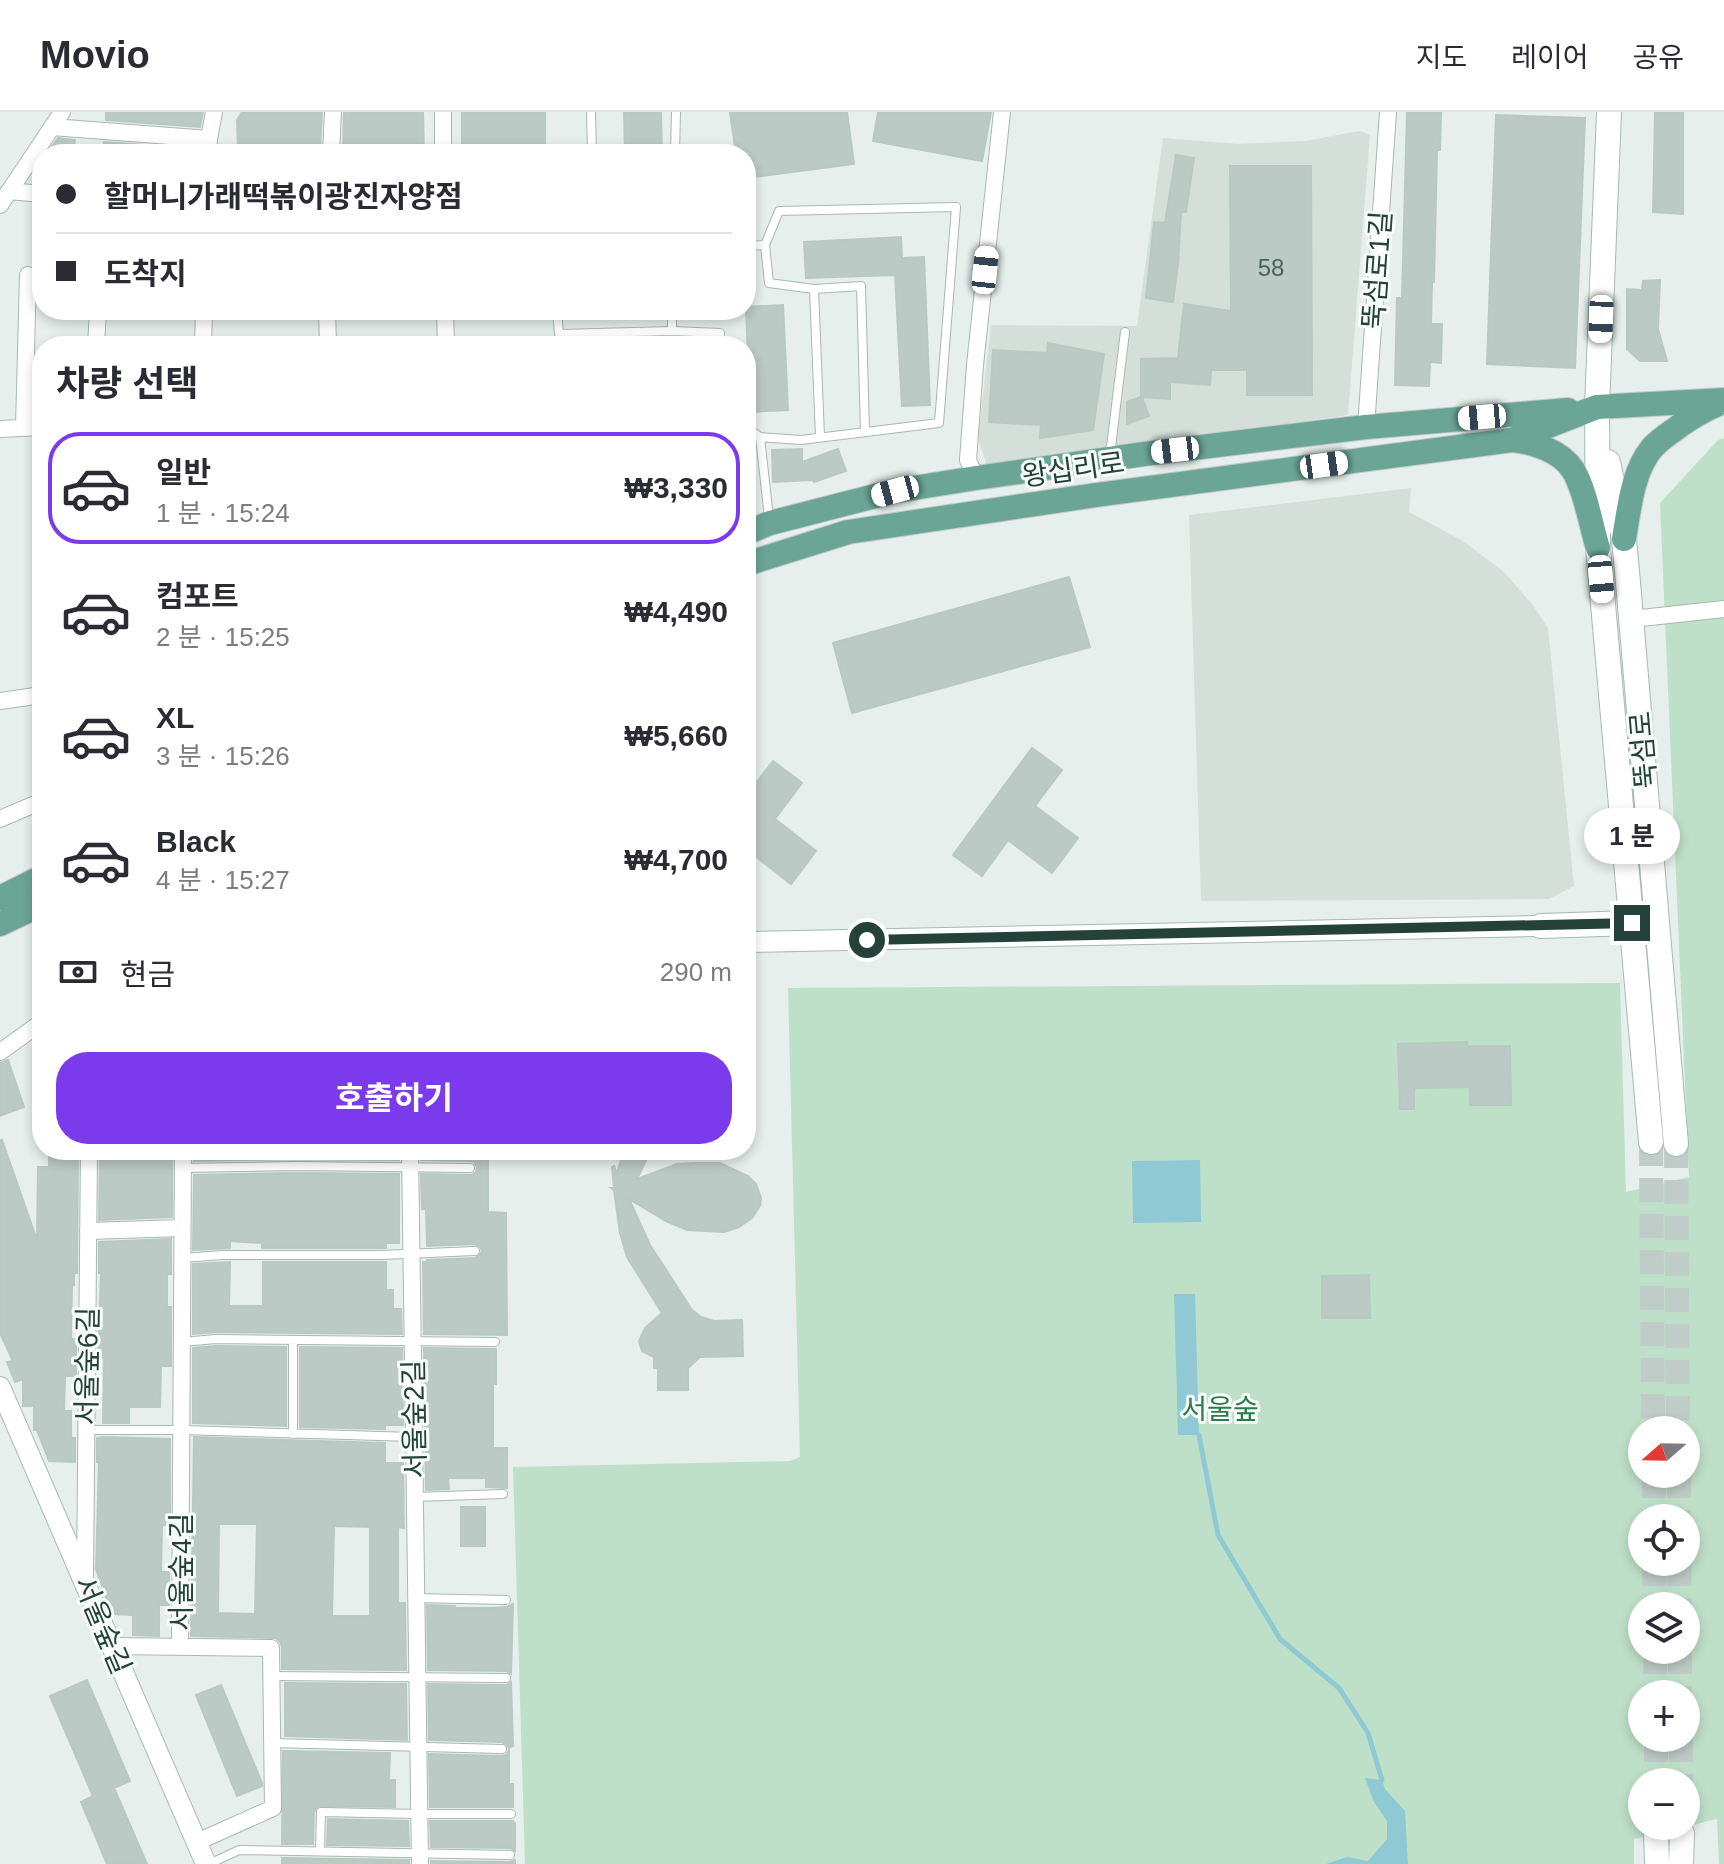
<!DOCTYPE html>
<html lang="ko">
<head>
<meta charset="utf-8">
<style>
  body { margin:0; font-family:Helvetica,"Noto Sans KR",sans-serif; background:#f2f2f3; color:#2b2b33; height:100vh; display:flex; flex-direction:column; font-size:30px; white-space:nowrap }
  * { box-sizing:border-box; margin:0 }
  p { font-size:26px; color:#7c7c81 }
  .icon { flex:none; width:44px; height:44px; fill:none; stroke:currentColor; stroke-width:2; stroke-linecap:round; stroke-linejoin:round }
  .map { position:relative; flex:1; overflow:hidden }
  .side { position:absolute; left:32px; top:224px; width:724px; height:824px; display:flex; flex-direction:column; background:#fff; border-radius:32px; box-shadow:0 4px 12px #0003 }
  .side>* { flex:none }
  .hud { position:absolute; left:32px; top:32px; width:724px; height:176px; border-radius:32px; box-shadow:0 4px 12px #0003; display:grid; align-content:center; height:176px; padding:0 24px; background:#fff }
  .needle { width:52px; rotate:250deg }
  .buttons { position:absolute; left:1628px; top:1304px; display:grid; gap:16px }
  .buttons a { display:grid; place-items:center; width:72px; height:72px; border-radius:50%; background:#fff; box-shadow:0 4px 12px #0003; font-size:40px }
  .end { position:absolute; width:36px; height:36px; margin:-18px; border:10px solid #24423a; background:#fff; box-shadow:0 0 0 4px #fff }
  .from { border-radius:50% }
  .bubble { position:absolute; height:56px; border-radius:28px; background:#fff; box-shadow:0 4px 12px #0003; font-size:26px; font-weight:700; line-height:56px; text-align:center }
  .car { position:absolute; width:24px; height:48px; margin:-24px -12px; border-radius:10px; box-shadow:0 0 6px 2px #0007; background:linear-gradient(#fff 24%,#345 0 40%,#fff 0 76%,#345 0 86%,#fff 0) }
  .hud b { display:flex; align-items:center; gap:28px; height:76px; font-size:30px }
  .hud b+b { border-top:2px solid #e1e1e2 }
  .hud i { width:20px; height:20px; background:#2b2b33 }
  ul { padding:0; list-style:none }
  li { display:flex; align-items:center; gap:24px; height:112px; margin:0 16px 12px; padding:0 8px; border:4px solid transparent; border-radius:32px }
  li div { flex:1 }
  li b { display:block; font-size:30px }
  li em { font-style:normal; font-weight:700 }
  li.active { border-color:#7c3aed }
  li>.icon { width:72px; height:72px; stroke-width:1.5 }
  h2 { padding:0 24px; font-size:36px; line-height:96px }
  .pay { display:flex; align-items:center; gap:20px; height:88px; padding:0 24px; font-size:30px }
  .pay p { margin-inline-start:auto }
  .cta { display:flex; gap:16px; margin-top:auto; padding:16px 24px }
  .cta a { flex:1; height:92px; border-radius:32px; background:#7c3aed; color:#fff; font-size:32px; font-weight:700; line-height:92px; text-align:center }
  header { display:flex; align-items:center; gap:48px; box-sizing:border-box; height:112px; padding:0 40px; background:#fff; border-bottom:2px solid #e1e1e2 }
  header strong { font-size:38px }
  nav { display:flex; gap:44px; margin-inline-start:auto; font-size:28px }
  .map>svg:first-child { display:block }
  .built { fill:#d4dfda }
  .green { fill:#bfe0c8; fill-rule:evenodd }
  .water { fill:#8ec9d4 }
  .lines { fill:none; stroke-linecap:round; stroke-linejoin:round }
  .stream { stroke:#8ec9d4; stroke-width:5 }
  .building { fill:#bbcac4; stroke:#b8c9c2; stroke-width:2; fill-rule:evenodd }
  .secondary-tunnel { stroke:#bfccc8; stroke-width:24; stroke-dasharray:24 12; stroke-linecap:butt }
  .service-casing { stroke:#a8b8b2; stroke-width:10 }
  .minor-casing { stroke:#a8b8b2; stroke-width:18 }
  .tertiary-casing { stroke:#a8b8b2; stroke-width:22 }
  .secondary-casing { stroke:#a4bbb3; stroke-width:26 }
  .primary-casing { stroke:#c2cac8; stroke-width:26 }
  .service { stroke:#fff; stroke-width:8 }
  .minor { stroke:#fff; stroke-width:16 }
  .tertiary { stroke:#fff; stroke-width:20 }
  .secondary { stroke:#fff; stroke-width:24 }
  .primary { stroke:#6aa596; stroke-width:24 }
  .route { stroke:#24423a; stroke-width:10 }
  .labels { text-anchor:middle; stroke-width:6; stroke-linejoin:round; paint-order:stroke }
  .number-label { font-size:24px; fill:#4a645c }
  .street-label { font-size:28px; fill:#24423a; stroke:#f7fbf9 }
  .park-label { font-size:28px; fill:#2d7a4b; stroke:#f7fbf9 }
</style>
</head>
<body>
<header>
<strong>Movio</strong>
<nav><a>지도</a><a>레이어</a><a>공유</a></nav>
</header>
<div class="map">
<svg width="1724" height="1752" viewBox="0 0 1724 1752">
  <rect width="100%" height="100%" fill="#e6efeb"/>
  <path class="built" d="M1360 19 1370 23 1348 303 987 353 978 326 991 213 1137 214 1163 26 1238 32 1305 29Z
    M1411 376 1409 400 1463 429 1504 460 1532 492 1548 516 1574 774 1549 787 1201 789 1189 403Z"/>
  <path class="green" d="M1724 326V1752H1719L1717 1707 1634 1727V1752H525L513 1355 790 1349 800 1345 788 876 1620 871 1626 1080 1689 1065 1660 391 1718 328ZM1642 1318H1686V1362H1642ZM1642 1406H1686V1450H1642ZM1642 1494H1686V1538H1642ZM1642 1582H1686V1626H1642ZM1642 1670H1686V1714H1642Z"/>
  <path class="water" d="M1200 1048 1201 1110 1133 1111 1132 1049Z
    M1174 1182H1195L1199 1323H1178Z
    M1365 1666 1382 1668 1385 1677 1405 1699 1408 1752H1326L1347 1745 1368 1749 1387 1727V1709L1374 1690Z"/>
  <g class="lines">
    <path class="stream" d="M1199 1323 1218 1423 1280 1527 1339 1576 1368 1621 1382 1668"/>
  </g>
  <path class="building" d="M106 0H203L200 15 106 8Z
    M242 0H322L320 36 278 34 238 36 237 8Z
    M344 0H423L424 42H343Z
    M462 0H545V42H462Z
    M624 0H661L662 42H625Z
    M730 0H847L854 52 746 66V42H736Z
    M878 0H991L982 49 873 29Z
    M1407 0H1441L1440 38H1437L1434 170H1432L1431 212H1442L1441 251 1430 250 1429 274 1395 273 1397 186H1402Z
    M1655 0H1683V102L1653 100Z
    M1496 3 1585 6 1575 256 1487 252Z
    M58 26 75 28 73 42H47Z
    M104 30 197 37V42H103Z
    M1176 43 1194 46 1186 100H1181L1178 152 1173 190 1146 186 1154 110 1165 111Z
    M1230 54H1311L1312 283H1247V258H1211L1210 273 1170 270V287L1142 285 1149 304 1127 312V290L1141 285V247L1178 246 1184 192 1231 199Z
    M901 125 902 146 924 145 930 293 902 294 895 163 806 166 804 130Z
    M1660 168 1658 217 1667 249H1640L1627 237V177L1642 178 1643 169Z
    M783 193 788 298 750 300 746 195Z
    M1048 231 1104 242 1093 318 1040 326 1041 313 989 310 993 238 1047 241Z
    M802 337V350L838 337 846 359 814 370 813 368 773 370 772 338Z
    M1069 465 1090 535 852 601 833 531Z
    M1032 636 1062 658 1035 694 1078 726 1052 761 1008 728 982 764 953 743Z
    M773 649 802 671 775 707 816 739 791 772 746 737V684Z
    M1467 930V934H1510L1511 993H1470V975L1414 976V997H1400L1398 932Z
    M8 948 24 995 0 1004V951Z
    M0 1028H2L37 1128 38 1055H49V1038H78L77 1161H74V1173H72L71 1227H76V1264H65L64 1299H71V1326H75V1350L49 1349 37 1318H34V1294H23V1267L15 1270 7 1250 13 1249 0 1221Z
    M100 1038H172V1105L99 1108Z
    M194 1038H399V1048L295 1047 194 1049Z
    M421 1038H488V1100L506 1101 507 1223 424 1222 423 1150H427V1148L475 1146 479 1144 482 1139 480 1135 475 1132 427 1134 426 1097H422L421 1062 471 1063 476 1060 477 1055 474 1050 470 1049 421 1048Z
    M624 1038H651L637 1067 677 1052 694 1051H720L748 1064 756 1072 761 1086 760 1094 752 1106 739 1115 724 1120 687 1118 666 1109 629 1087 650 1133 692 1198 701 1205 714 1209 742 1208 743 1244 700 1245 688 1256V1278H658V1256H654V1245L642 1239 639 1229 645 1216 662 1201 627 1145 620 1121 614 1078 611 1076H614L612 1055 614 1054 617 1061Z
    M295 1061 399 1062V1131H386V1136H262V1131L230 1129V1136L193 1138 194 1063Z
    M171 1127V1162H167V1195H171V1254H161L160 1295H129V1311H103L104 1246 98 1245 101 1161H99V1130Z
    M230 1150 229 1194H263V1150H386V1178H393V1197H401L402 1222 216 1220 193 1222V1152Z
    M1369 1163 1370 1206H1322V1164Z
    M216 1234 286 1235V1314L193 1311V1236Z
    M300 1235 402 1236 403 1313H385V1317L300 1315Z
    M424 1236 496 1237V1272H493V1336H507V1376L486 1375V1366H448L449 1377 426 1378Z
    M103 1325 170 1327V1413H162L161 1460H169V1493H159V1524L133 1523V1503L112 1502 96 1457 99 1350H97V1326Z
    M194 1325 385 1331V1351H403L404 1416 398 1415V1491H405L406 1558 282 1557V1535L280 1530 276 1526 191 1524ZM219 1412H257L255 1502 218 1501ZM334 1414 370 1415V1504H332Z
    M461 1395H485V1434H461Z
    M513 1492 511 1562 506 1559 428 1558 427 1493 455 1494V1496H493L507 1495Z
    M87 1568 130 1669 114 1676 147 1752H107L81 1690 93 1684 50 1584Z
    M511 1570 513 1634 509 1636 506 1632 502 1630 429 1628 428 1572 506 1573Z
    M285 1571 406 1572 407 1628 285 1624Z
    M221 1573 262 1671V1674L237 1684 196 1583Z
    M509 1638V1672H513V1695H430L429 1642 502 1644 506 1643Z
    M283 1639 390 1641 389 1668H395V1695L318 1694 314 1700 313 1732H282Z
    M328 1707 408 1709 409 1734 327 1733Z
    M430 1709H513V1711H515V1739L510 1736 431 1735Z
    M282 1746 409 1748V1752H282Z
    M515 1748V1752H431V1749L510 1750Z"/>
  <g class="lines">
    <path class="secondary-tunnel" d="M1651 1030 1653 1318
      M1676 1032 1678 1318
      M1654 1362V1406
      M1679 1362V1406
      M1654 1450 1655 1494
      M1679 1450 1680 1494
      M1655 1538V1582
      M1680 1538V1582
      M1656 1626V1670
      M1681 1626V1670"/>
    <defs>
      <path id="service" d="M591 0 592 42
        M675 42 676 0
        M746 134 765 133 769 171 814 177 820 325
        M814 177 861 174 865 320
        M557 198 559 222 672 219
        M672 198V219L720 221V234
        M746 315 760 325 801 328 939 311 956 95 779 99 765 133
        M760 325 769 406
        M1110 343 1125 220
        M183 1056 295 1054 470 1056
        M182 1146 223 1143H381L475 1139
        M293 1228V1322
        M182 1230 216 1227 495 1230
        M87 1318H182L413 1325
        M415 1385 503 1382
        M416 1486 506 1488
        M271 1564 506 1566
        M272 1631 502 1637
        M320 1738 321 1700 419 1702H511
        M209 1752 239 1738 510 1743"/>
      <path id="minor" d="M443 0V42
        M52 15 209 27
        M208 42 209 27 214 0
        M331 42 333 0
        M9 79 42 82
        M0 93 62 0
        M327 198 328 234
        M445 198 446 234
        M96 234 98 198
        M203 234 204 198
        M24 315 28 163
        M1366 315 1388 0
        M0 317 42 315
        M976 366 968 348 975 253 1002 0
        M1632 507 1724 497
        M0 589 42 583
        M0 707 42 689
        M0 940 42 910
        M410 1038 420 1752
        M88 1119 182 1116
        M85 1464 89 1038
        M112 1534 271 1536 273 1696 197 1730
        M180 1535 183 1038"/>
      <path id="tertiary" d="M746 830 1541 814
        M0 1275 206 1752"/>
      <path id="secondary" d="M1609 0 1597 295 1598 436 1651 1030
        M1608 350 1624 427 1627 459 1676 1032
        M1541 814 1632 811
        M1656 1718 1657 1752
        M1681 1752 1682 1722"/>
      <path id="primary" d="M1512 328C1533 330 1561 339 1573 358 1585 376 1591 414 1598 436
        M746 421 770 411 895 379 976 366 1144 342 1366 315 1568 298
        M1624 427C1629 398 1632 360 1652 336 1661 326 1672 320 1682 312 1694 304 1703 298 1716 293
        M746 452 848 420 1096 383 1512 328 1597 295 1724 288
        M0 786 42 765
        M0 812 42 792"/>
    </defs>
    <use href="#service" class="service-casing"/>
    <use href="#minor" class="minor-casing"/>
    <use href="#tertiary" class="tertiary-casing"/>
    <use href="#secondary" class="secondary-casing"/>
    <use href="#primary" class="primary-casing"/>
    <use href="#service" class="service"/>
    <use href="#minor" class="minor"/>
    <use href="#tertiary" class="tertiary"/>
    <use href="#secondary" class="secondary"/>
    <use href="#primary" class="primary"/>
  </g>
  <g class="lines">
    <path class="route" d="M867 828 1632 811"/>
  </g>
  <g class="labels">
    <g class="number-label">
      <text x="1271" y="164">58</text>
    </g>
    <g class="street-label">
      <text transform="translate(1377 158) rotate(-86)" y="10">뚝섬로1길</text>
      <text transform="translate(1073 357) rotate(-8)" y="10">왕십리로</text>
      <text transform="translate(1643 638) rotate(-95)" y="10">뚝섬로</text>
      <text transform="translate(87 1254) rotate(-89)" y="10">서울숲6길</text>
      <text transform="translate(414 1307) rotate(-91)" y="10">서울숲2길</text>
      <text transform="translate(181 1460) rotate(-90)" y="10">서울숲4길</text>
      <text transform="translate(103 1513) rotate(67)" y="10">서울숲길</text>
    </g>
    <g class="park-label">
      <text x="1220" y="1307">서울숲</text>
    </g>
  </g>
</svg>
<div class="buttons">
<a><svg class="needle" viewBox="-14 -14 28 28"><path d="M0-13l5 13h-10z" fill="#e53935"/><path d="M0 13l5-13h-10z" fill="#7c7c81"/></svg></a>
<a><svg class="icon" aria-label="locate" viewBox="0 0 24 24"><circle cx="12" cy="12" r="6"/><path d="M12 2v4M12 18v4M2 12h4M18 12h4"/></svg></a>
<a><svg class="icon" aria-label="layers" viewBox="0 0 24 24"><path d="M12 4l9 5-9 5-9-5zM3 14l9 5 9-5"/></svg></a>
<a>+</a>
<a>−</a>
</div>
<i class="end from" style="left:867px;top:828px"></i>
<i class="end" style="left:1632px;top:811px"></i>
<div class="bubble" style="left:1584px;top:696px;width:96px">1 분</div>
<i class="car" style="left:985px;top:158px;rotate:6deg"></i>
<i class="car" style="left:1601px;top:207px;rotate:182deg"></i>
<i class="car" style="left:1482px;top:305px;rotate:265deg"></i>
<i class="car" style="left:1175px;top:338px;rotate:263deg"></i>
<i class="car" style="left:1324px;top:353px;rotate:82deg"></i>
<i class="car" style="left:895px;top:379px;rotate:255deg"></i>
<i class="car" style="left:1601px;top:467px;rotate:175deg"></i>
<div class="hud">
<b><i class="from"></i>할머니가래떡볶이광진자양점</b>
<b><i></i>도착지</b>
</div>
<section class="side">
<h2>차량 선택</h2>
<ul>
<li class="active"><svg class="icon" aria-label="car" viewBox="0 0 24 24"><path d="M5 17H2v-5l4-1 3-4h7l3 4 3 1v5h-3M9 17h6M6 11h13"/><circle cx="7" cy="17" r="2"/><circle cx="17" cy="17" r="2"/></svg><div><b>일반</b><p>1 분 · 15:24</p></div><em>₩3,330</em></li>
<li><svg class="icon" aria-label="car" viewBox="0 0 24 24"><path d="M5 17H2v-5l4-1 3-4h7l3 4 3 1v5h-3M9 17h6M6 11h13"/><circle cx="7" cy="17" r="2"/><circle cx="17" cy="17" r="2"/></svg><div><b>컴포트</b><p>2 분 · 15:25</p></div><em>₩4,490</em></li>
<li><svg class="icon" aria-label="car" viewBox="0 0 24 24"><path d="M5 17H2v-5l4-1 3-4h7l3 4 3 1v5h-3M9 17h6M6 11h13"/><circle cx="7" cy="17" r="2"/><circle cx="17" cy="17" r="2"/></svg><div><b>XL</b><p>3 분 · 15:26</p></div><em>₩5,660</em></li>
<li><svg class="icon" aria-label="car" viewBox="0 0 24 24"><path d="M5 17H2v-5l4-1 3-4h7l3 4 3 1v5h-3M9 17h6M6 11h13"/><circle cx="7" cy="17" r="2"/><circle cx="17" cy="17" r="2"/></svg><div><b>Black</b><p>4 분 · 15:27</p></div><em>₩4,700</em></li>
</ul>
<div class="pay"><svg class="icon" aria-label="cash" viewBox="0 0 24 24"><path d="M3 7h18v10H3z"/><circle cx="12" cy="12" r="2"/></svg>현금<p>290 m</p></div>
<div class="cta"><a>호출하기</a></div>
</section>
</div>
</body>
</html>
